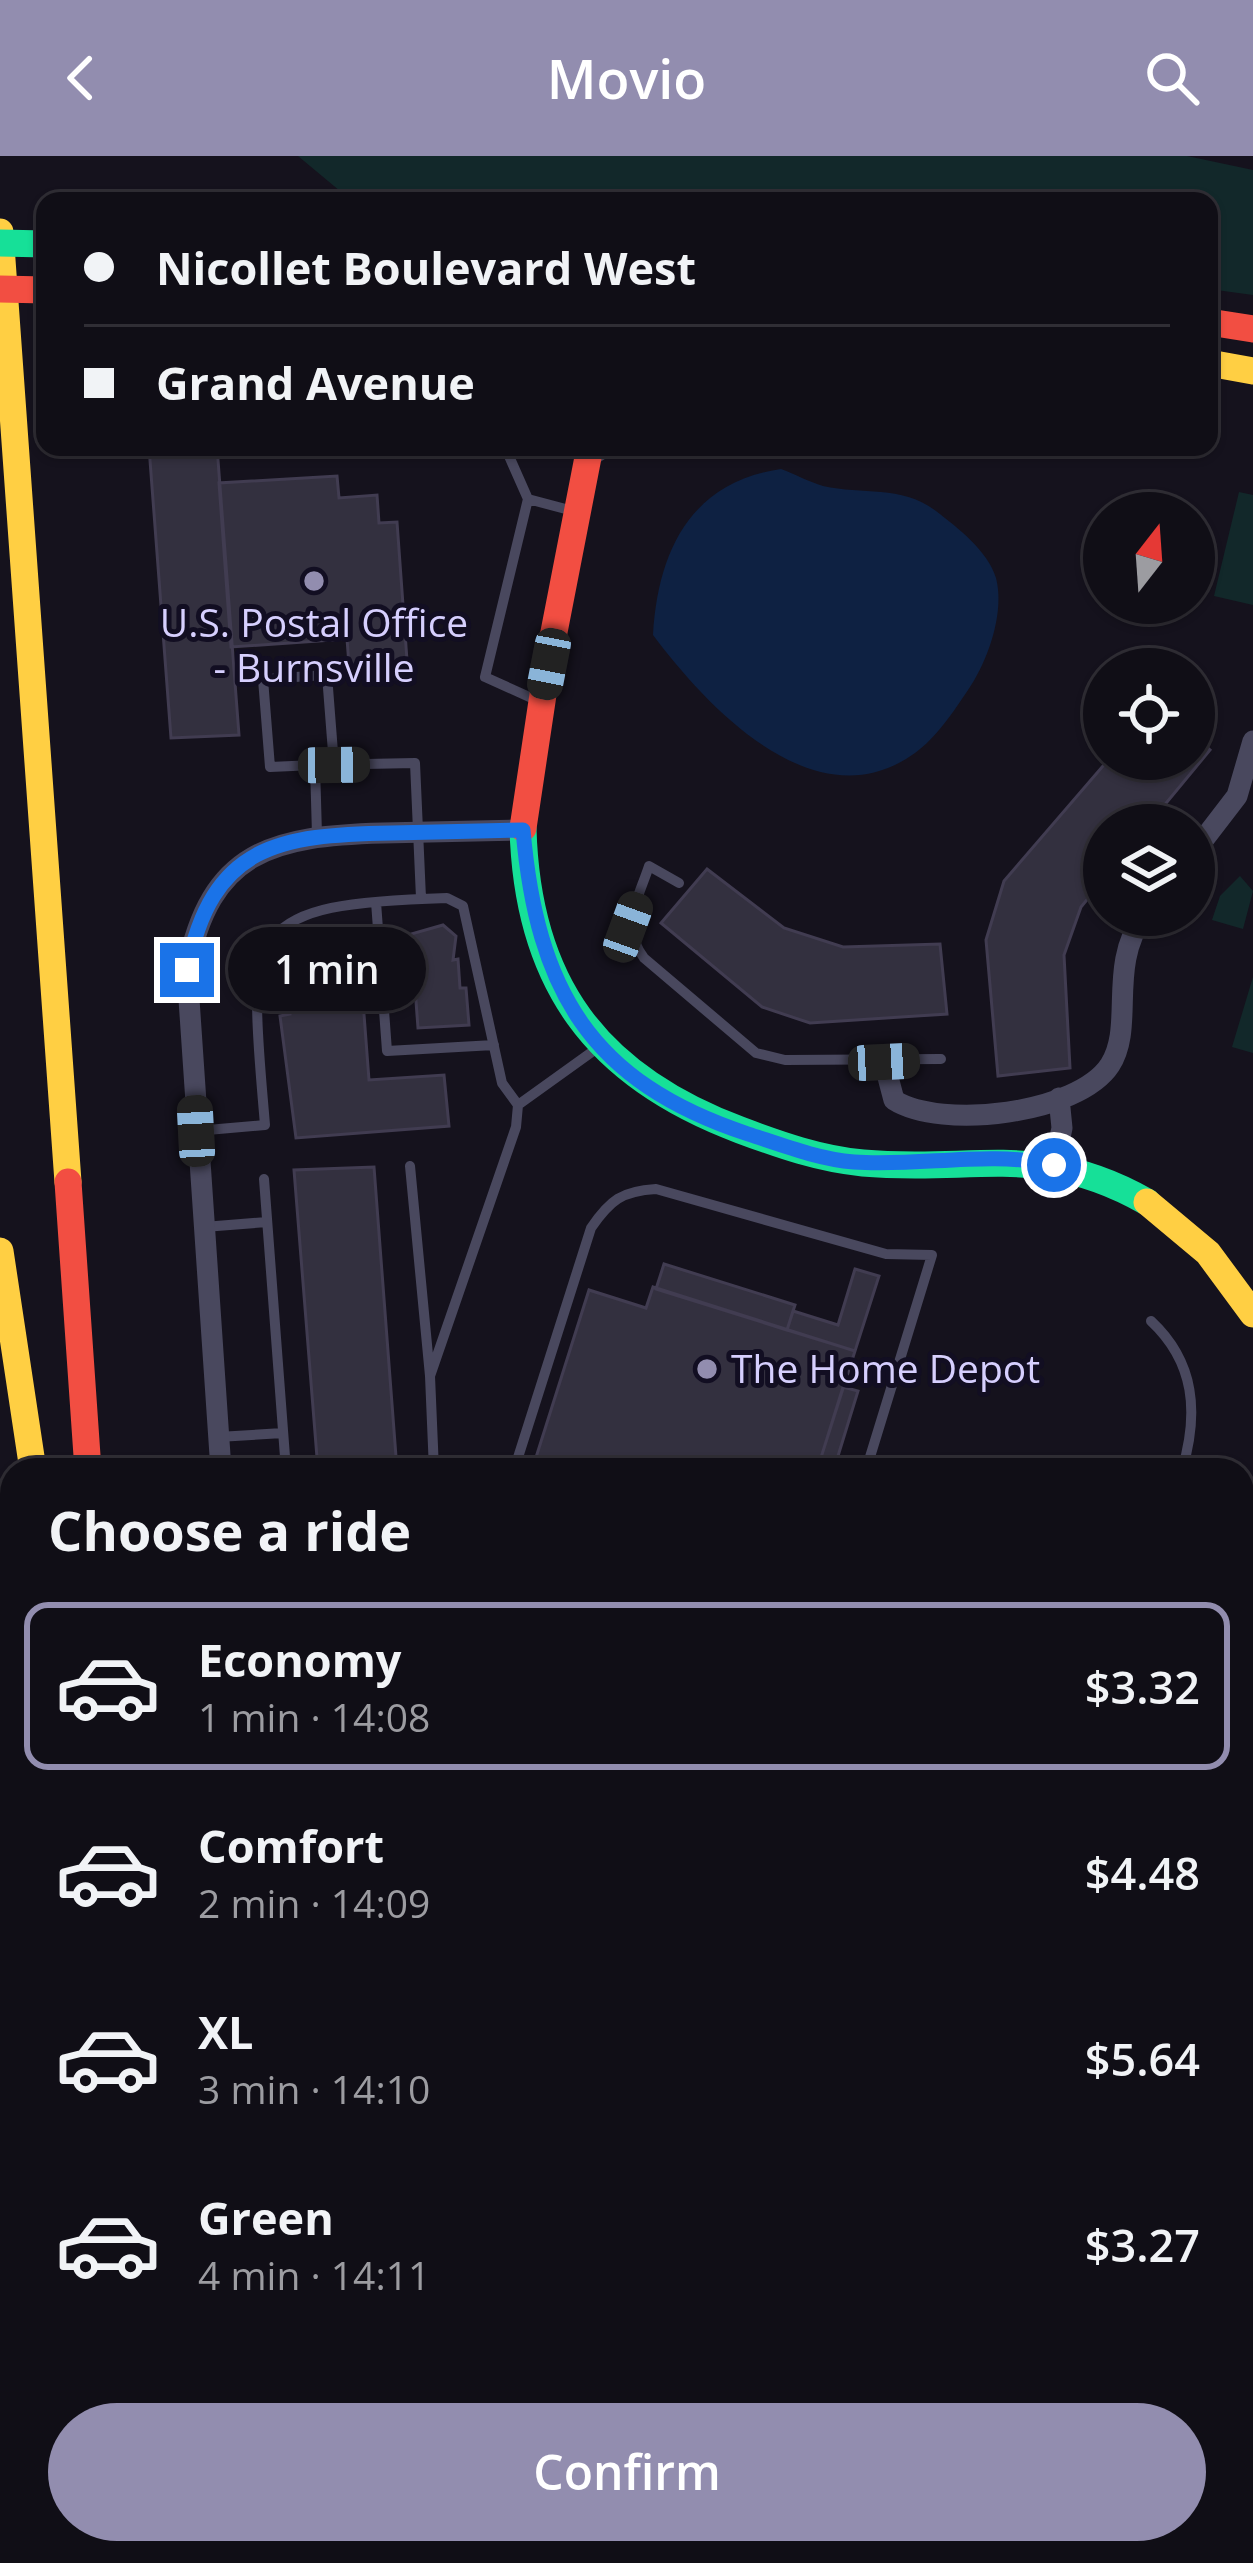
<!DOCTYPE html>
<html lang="en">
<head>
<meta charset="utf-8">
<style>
  body { margin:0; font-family:"Open Sans",sans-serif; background:#1e1c23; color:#f1f3f6; height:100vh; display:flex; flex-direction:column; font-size:45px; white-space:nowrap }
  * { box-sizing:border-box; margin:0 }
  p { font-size:39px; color:#9c9ca1 }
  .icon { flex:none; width:66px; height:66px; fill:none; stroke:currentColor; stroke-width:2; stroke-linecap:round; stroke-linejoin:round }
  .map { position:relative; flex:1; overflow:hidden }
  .drawer { position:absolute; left:0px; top:1302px; width:1254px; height:1107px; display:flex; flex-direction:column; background:#100e16; border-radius:36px 36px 0 0; box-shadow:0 3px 9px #0004,0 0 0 3px #302e35 }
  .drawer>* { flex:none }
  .banner { position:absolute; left:36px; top:36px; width:1182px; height:264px; border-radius:24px; box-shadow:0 3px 9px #0004,0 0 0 3px #302e35; display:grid; align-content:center; height:264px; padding:0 48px; background:#100e16 }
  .needle { width:78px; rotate:17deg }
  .fabs { position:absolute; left:1083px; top:336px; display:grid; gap:24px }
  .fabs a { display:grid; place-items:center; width:132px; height:132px; border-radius:50%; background:#100e16; box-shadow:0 3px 9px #0004,0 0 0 3px #302e35; font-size:60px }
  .end { position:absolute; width:54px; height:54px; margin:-27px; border:15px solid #1a73e8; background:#fff; box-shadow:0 0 0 6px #fff }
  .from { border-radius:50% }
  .bubble { position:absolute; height:84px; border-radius:42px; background:#100e16; box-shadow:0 3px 9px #0004,0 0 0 3px #302e35; font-size:39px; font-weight:600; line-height:84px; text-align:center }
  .car { position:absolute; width:36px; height:72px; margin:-36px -18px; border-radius:15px; box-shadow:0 0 9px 3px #0007; background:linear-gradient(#222 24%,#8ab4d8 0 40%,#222 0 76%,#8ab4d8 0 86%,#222 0) }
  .banner b { display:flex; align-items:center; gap:42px; height:114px; font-size:45px }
  .banner b+b { border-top:3px solid #302e35 }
  .banner i { width:30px; height:30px; background:#f1f3f6 }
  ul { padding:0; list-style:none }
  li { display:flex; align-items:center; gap:36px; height:168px; margin:0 24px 18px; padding:0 24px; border:6px solid transparent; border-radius:24px }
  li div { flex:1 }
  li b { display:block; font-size:45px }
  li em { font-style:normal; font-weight:600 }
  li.current { border-color:#928daf }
  li>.icon { width:108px; height:108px; stroke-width:1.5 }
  h2 { padding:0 48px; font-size:54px; line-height:144px }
  .cta { display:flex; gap:24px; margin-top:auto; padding:24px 48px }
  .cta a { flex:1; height:138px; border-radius:72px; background:#928daf; color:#fff; font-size:48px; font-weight:600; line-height:138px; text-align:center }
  header { display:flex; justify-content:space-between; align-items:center; height:156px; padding:0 48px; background:#928daf; color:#fff; font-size:54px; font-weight:600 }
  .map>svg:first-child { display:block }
  .green { fill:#12282a }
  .water { fill:#0e2142 }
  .building { fill:#33303f; stroke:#413c51; stroke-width:3 }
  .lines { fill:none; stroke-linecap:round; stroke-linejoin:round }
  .lane { stroke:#49485e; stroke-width:10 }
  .street { stroke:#49485e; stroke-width:21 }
  .fast { stroke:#16e098; stroke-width:27 }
  .slow { stroke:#ffcf43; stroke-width:27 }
  .jam { stroke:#f24e42; stroke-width:27 }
  .fast-bridge { stroke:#16e098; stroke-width:27 }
  .jam-bridge { stroke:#f24e42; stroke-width:27 }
  .route { stroke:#1a73e8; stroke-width:15 }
  .poi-dot { fill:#928daf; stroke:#120e22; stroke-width:4.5 }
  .labels { text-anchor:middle; stroke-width:10; stroke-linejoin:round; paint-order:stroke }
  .poi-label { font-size:39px; fill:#d6cffe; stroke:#120e22 }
</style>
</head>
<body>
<header><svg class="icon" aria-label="back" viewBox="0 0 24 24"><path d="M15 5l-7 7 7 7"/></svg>Movio<svg class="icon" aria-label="search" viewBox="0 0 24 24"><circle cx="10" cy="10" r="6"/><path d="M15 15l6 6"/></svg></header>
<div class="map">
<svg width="1253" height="2407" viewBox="0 0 1253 2407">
  <rect width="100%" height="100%" fill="#15121d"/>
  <path class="green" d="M298 0H1187L1253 14V139L1209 133V45H352Z
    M1239 336 1253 339V449L1214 440Z
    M1240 720 1253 735 1243 773 1212 764 1220 740Z
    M1253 821V897L1232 891Z"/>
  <path class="water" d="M781 313C795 318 809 326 823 330 863 339 902 329 936 355 958 372 988 395 996 422 1005 456 988 505 968 534 954 555 936 582 915 597 816 669 707 551 653 479 658 393 692 326 781 313Z"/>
  <path class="building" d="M149 291H217L239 579 171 582Z
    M337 320 339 342 377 339 379 367 397 366 408 518 350 522 347 483 231 491 219 327Z
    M1194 580 1210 594 1148 669H1104V723L1081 751 1064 799 1070 912 998 920 986 784 1004 725 1109 603H1194Z
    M707 713 784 772 843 791 940 788 947 858 810 867 762 851 661 767Z
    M443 769 456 780 453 804 458 803 460 832H466L469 869 418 872 411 778Z
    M363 782 370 819H361L369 924 444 919 449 970 296 982 280 860 290 858 287 828 298 827 296 808 305 807 304 787Z
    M374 1011 397 1314H318L294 1014Z
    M664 1108 795 1149 787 1174 656 1133Z
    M855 1113 879 1120 855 1195 787 1174 793 1155 838 1169Z
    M653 1131 855 1195 817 1314H532L589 1134 646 1152Z
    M843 1231 858 1235 834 1313 819 1308Z
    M1242 1562 1253 1566V1751L1242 1748Z
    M1253 1920V1990L1242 1995V1925Z
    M1242 2208 1253 2211V2395L1242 2391Z"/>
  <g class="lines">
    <path class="lane" d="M505 291 528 343 485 521 536 544
      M594 304 614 291
      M528 343 577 356
      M315 609 270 611 263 523 327 519 334 609
      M317 679 315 609 415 607 421 742
      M679 727 649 710C637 746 620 770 644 802L756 897 785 904 941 903
      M376 746 387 895 494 889
      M196 975 265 969C249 776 236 748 447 742L463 750 502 927 518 949
      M410 1010 430 1220 434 1314
      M264 1023 286 1314
      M204 1071 267 1066
      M1151 1165C1195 1206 1199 1257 1182 1314
      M430 1220 516 971 518 949 596 893
      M218 1281 283 1277
      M514 1314 591 1072C610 1044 622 1035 656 1033L886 1098 932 1099 866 1314
      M1242 1807 1253 1820
      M1242 1897 1253 1891
      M1242 2031 1253 2034
      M1242 2171 1253 2176"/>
    <path class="street" d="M1194 696 1237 640 1253 585
      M884 906 894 944C941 974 1078 958 1110 909 1135 870 1107 811 1144 759
      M1054 1009 1062 972 1059 942
      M221 1314 187 814C210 694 273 680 383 677 429 676 476 675 523 674
      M1242 2099 1253 2103
      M474 2397 479 2407"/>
    <path class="fast" d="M523 672C527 827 596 920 740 974 780 989 820 1003 863 1007 974 1017 1040 985 1147 1046
      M356 2397 358 2407"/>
    <path class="slow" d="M0 76 68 1026
      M1209 207 1253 215
      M1147 1046 1208 1097 1253 1158
      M0 1095 33 1314
      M315 2397 316 2407
      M18 2407 20 2397"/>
    <path class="jam" d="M1209 166 1253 173
      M523 672 547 512 590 291
      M68 1026 88 1314
      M73 2407 74 2397"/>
    <path class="fast-bridge" d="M0 87 45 88"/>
    <path class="jam-bridge" d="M0 133 45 134"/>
  </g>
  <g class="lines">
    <path class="route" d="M187 814C212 688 279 679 392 677 436 676 479 675 523 674 537 834 590 926 748 978 782 989 818 1003 854 1006 920 1011 989 994 1054 1009"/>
  </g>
  <g class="poi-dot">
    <circle cx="314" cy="425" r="12"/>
    <circle cx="707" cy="1213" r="12"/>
  </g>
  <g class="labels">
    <g class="poi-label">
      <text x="314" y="481">U.S. Postal Office<tspan x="314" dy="45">- Burnsville</tspan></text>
      <text x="731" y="1227" text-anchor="start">The Home Depot</text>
    </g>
  </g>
</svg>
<div class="fabs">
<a><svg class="needle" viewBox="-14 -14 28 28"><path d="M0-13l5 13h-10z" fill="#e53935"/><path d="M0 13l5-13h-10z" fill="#9c9ca1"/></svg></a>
<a><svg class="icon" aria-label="locate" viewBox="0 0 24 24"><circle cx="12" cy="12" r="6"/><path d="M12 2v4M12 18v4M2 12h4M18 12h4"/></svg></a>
<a><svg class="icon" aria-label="layers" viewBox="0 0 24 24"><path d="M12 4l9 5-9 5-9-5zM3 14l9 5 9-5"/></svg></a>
</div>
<i class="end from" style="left:1054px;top:1009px"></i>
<i class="end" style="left:187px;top:814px"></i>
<div class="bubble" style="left:228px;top:771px;width:198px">1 min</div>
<i class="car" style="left:549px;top:508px;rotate:191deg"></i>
<i class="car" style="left:334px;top:609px;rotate:89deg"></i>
<i class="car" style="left:628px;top:771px;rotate:20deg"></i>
<i class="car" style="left:884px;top:906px;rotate:87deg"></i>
<i class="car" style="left:196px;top:975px;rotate:357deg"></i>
<div class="banner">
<b><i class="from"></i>Nicollet Boulevard West</b>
<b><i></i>Grand Avenue</b>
</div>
<section class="drawer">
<h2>Choose a ride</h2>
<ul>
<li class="current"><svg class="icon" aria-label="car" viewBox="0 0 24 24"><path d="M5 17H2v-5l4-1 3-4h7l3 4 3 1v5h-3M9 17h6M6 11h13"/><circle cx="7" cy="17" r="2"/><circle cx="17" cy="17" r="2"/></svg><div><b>Economy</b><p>1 min · 14:08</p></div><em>$3.32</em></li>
<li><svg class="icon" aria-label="car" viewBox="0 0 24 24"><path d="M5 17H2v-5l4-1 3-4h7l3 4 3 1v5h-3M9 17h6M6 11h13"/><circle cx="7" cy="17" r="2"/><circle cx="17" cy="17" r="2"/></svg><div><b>Comfort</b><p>2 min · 14:09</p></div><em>$4.48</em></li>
<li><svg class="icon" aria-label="car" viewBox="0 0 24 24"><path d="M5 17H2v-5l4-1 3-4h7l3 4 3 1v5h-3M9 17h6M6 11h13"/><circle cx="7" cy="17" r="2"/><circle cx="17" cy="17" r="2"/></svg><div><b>XL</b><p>3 min · 14:10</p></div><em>$5.64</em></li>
<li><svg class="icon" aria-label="car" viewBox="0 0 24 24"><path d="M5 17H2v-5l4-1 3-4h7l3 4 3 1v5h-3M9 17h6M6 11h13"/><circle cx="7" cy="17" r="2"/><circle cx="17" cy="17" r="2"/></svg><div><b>Green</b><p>4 min · 14:11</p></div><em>$3.27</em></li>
</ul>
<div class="cta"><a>Confirm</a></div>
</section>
</div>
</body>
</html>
